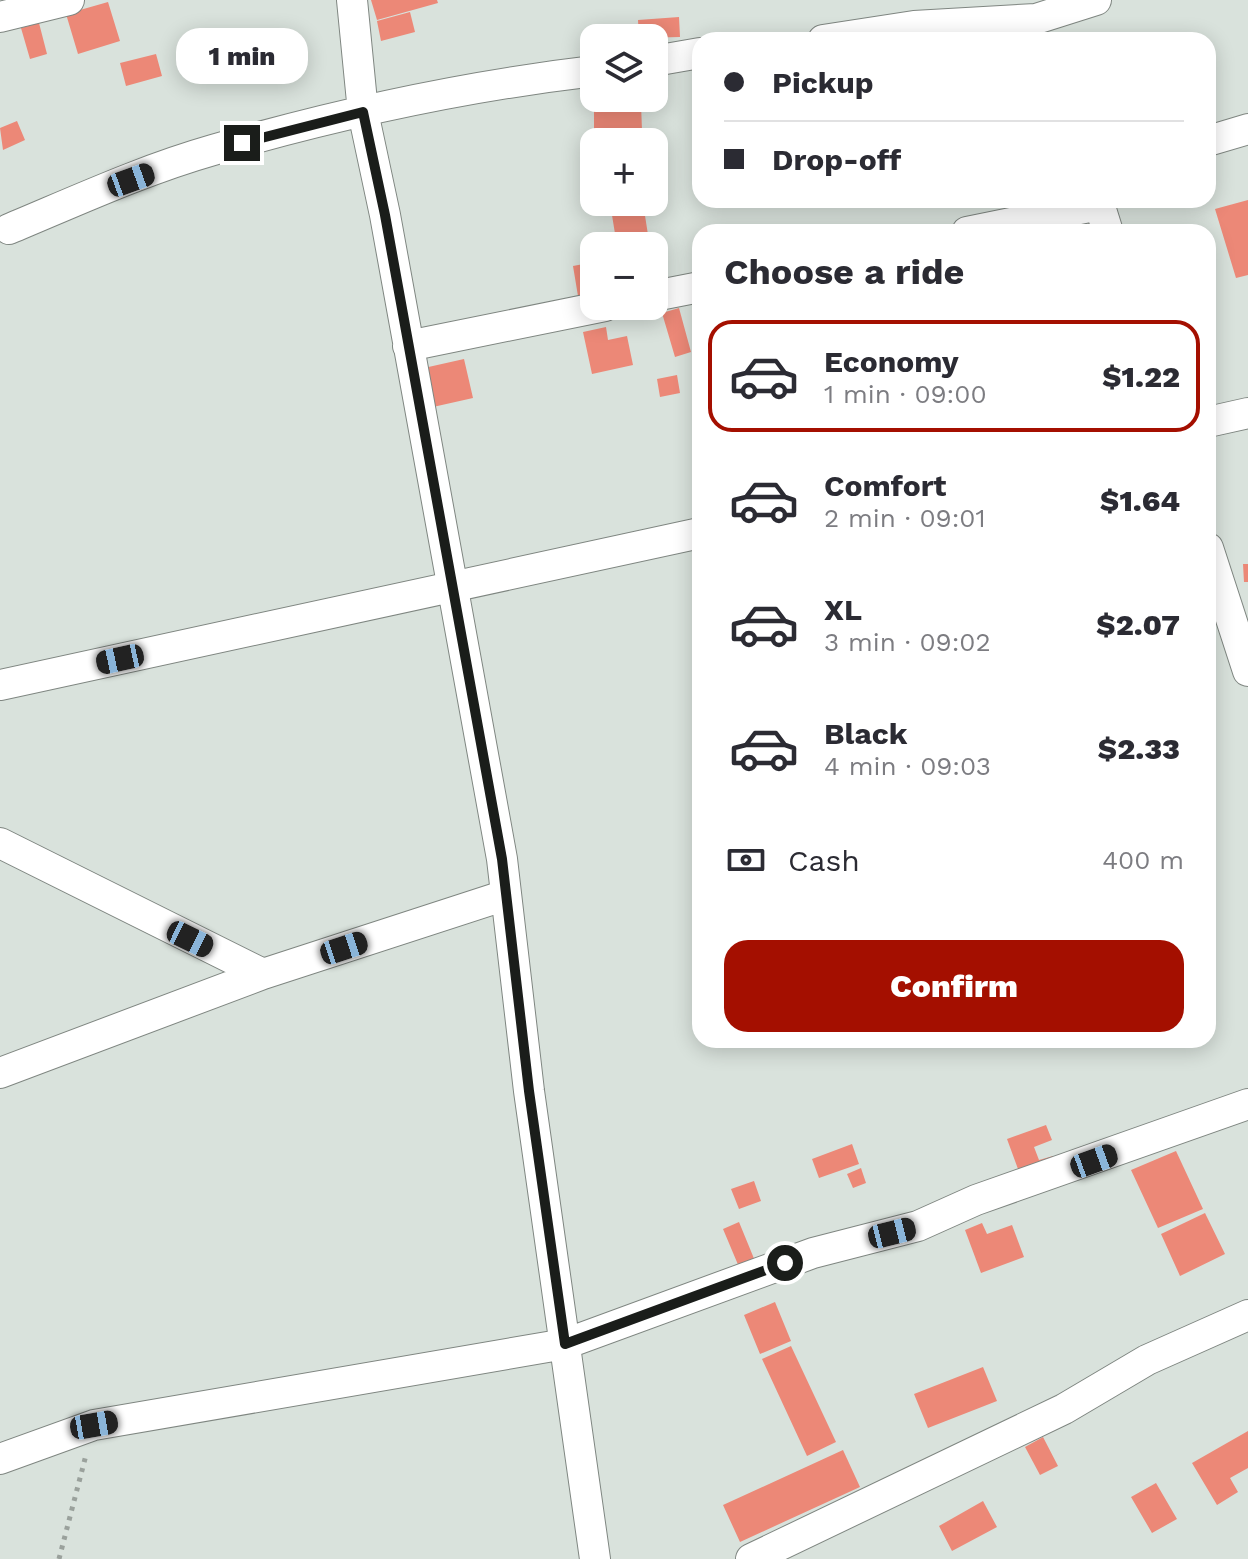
<!DOCTYPE html>
<html lang="en">
<head>
<meta charset="utf-8">
<style>
  body { margin:0; font-family:"Work Sans",sans-serif; background:#f2f2f3; color:#2b2b33; height:100vh; display:flex; flex-direction:column; font-size:30px; white-space:nowrap }
  * { box-sizing:border-box; margin:0 }
  p { font-size:26px; color:#7c7c81 }
  .icon { flex:none; width:44px; height:44px; fill:none; stroke:currentColor; stroke-width:2; stroke-linecap:round; stroke-linejoin:round }
  .map { position:relative; flex:1; overflow:hidden }
  .sheet { position:absolute; left:692px; top:224px; width:524px; height:824px; display:flex; flex-direction:column; background:#fff; border-radius:24px; box-shadow:0 4px 20px #0003 }
  .sheet>* { flex:none }
  .banner { position:absolute; left:692px; top:32px; width:524px; height:176px; border-radius:24px; box-shadow:0 4px 20px #0003; display:grid; align-content:center; height:176px; padding:0 32px; background:#fff }
  .controls { position:absolute; left:580px; top:24px; display:grid; gap:16px }
  .controls a { display:grid; place-items:center; width:88px; height:88px; border-radius:16px; background:#fff; box-shadow:0 4px 20px #0003; font-size:40px }
  .end { position:absolute; width:36px; height:36px; margin:-18px; border:10px solid #1a1d1a; background:#fff; box-shadow:0 0 0 4px #fff }
  .from { border-radius:50% }
  .bubble { position:absolute; height:56px; border-radius:24px; background:#fff; box-shadow:0 4px 20px #0003; font-size:26px; font-weight:800; line-height:56px; text-align:center }
  .car { position:absolute; width:24px; height:48px; margin:-24px -12px; border-radius:10px; box-shadow:0 0 6px 2px #0007; background:linear-gradient(#222 24%,#8ab4d8 0 40%,#222 0 76%,#8ab4d8 0 86%,#222 0) }
  .banner b { display:flex; align-items:center; gap:28px; height:76px; font-size:30px }
  .banner b+b { border-top:2px solid #e1e1e2 }
  .banner i { width:20px; height:20px; background:#2b2b33 }
  ul { padding:0; list-style:none }
  li { display:flex; align-items:center; gap:24px; height:112px; margin:0 16px 12px; padding:0 16px; border:4px solid transparent; border-radius:24px }
  li div { flex:1 }
  li b { display:block; font-size:30px }
  li em { font-style:normal; font-weight:800 }
  li.selected { border-color:#a40f00 }
  li>.icon { width:72px; height:72px; stroke-width:1.5 }
  h2 { padding:0 32px; font-size:36px; line-height:96px }
  .pay { display:flex; align-items:center; gap:20px; height:88px; padding:0 32px; font-size:30px }
  .pay p { margin-inline-start:auto }
  .action { display:flex; gap:16px; margin-top:auto; padding:16px 32px }
  .action a { flex:1; height:92px; border-radius:24px; background:#a40f00; color:#fff; font-size:32px; font-weight:800; line-height:92px; text-align:center }
  .map>svg:first-child { display:block }
  .building { fill:#ec8877 }
  .lines { fill:none; stroke-linecap:round; stroke-linejoin:round }
  .minor-casing { stroke:#7f8681; stroke-width:32 }
  .path { stroke:#9aa19c; stroke-width:5; stroke-dasharray:4 6; stroke-linecap:butt }
  .minor { stroke:#fff; stroke-width:30 }
  .route { stroke:#1a1d1a; stroke-width:10 }
</style>
</head>
<body>
<div class="map">
<svg width="1248" height="1559" viewBox="0 0 1248 1559">
  <rect width="100%" height="100%" fill="#d9e2dc"/>
  <path class="building" d="M371 0H437L438 3 377 20Z
    M108 2 120 41 78 54 66 14Z
    M410 12 415 32 381 41 377 21Z
    M679 17 680 37 639 38 638 20Z
    M39 23 47 54 30 59 21 28Z
    M156 54 162 76 126 86 120 63Z
    M594 98H610V104H641L642 130 594 131Z
    M17 121 25 140 3 150 0 128Z
    M1248 200V275L1236 278 1215 209Z
    M643 203 649 241 617 246 611 209Z
    M594 262V299L579 302 573 266Z
    M679 308 691 352 675 357 662 313Z
    M606 327 608 340 627 336 633 365 592 374 583 332Z
    M464 359 473 398 433 407 424 368Z
    M677 375 680 393 660 397 657 379Z
    M1243 564H1248V582H1244Z
    M1046 1125 1052 1140 1034 1147 1039 1160 1053 1156 1057 1167 1022 1180 1007 1139Z
    M852 1144 859 1164 819 1178 812 1159Z
    M1176 1151 1203 1209 1158 1228 1131 1170Z
    M861 1168 866 1183 853 1188 847 1174Z
    M754 1181 761 1201 739 1209 731 1189Z
    M1205 1213 1225 1254 1180 1276 1161 1234Z
    M739 1222 755 1261 739 1267 723 1229Z
    M982 1223 987 1234 1012 1225 1024 1257 981 1273 965 1230Z
    M775 1302 791 1341 760 1354 744 1315Z
    M791 1346 836 1442 807 1456 762 1359Z
    M983 1367 997 1401 928 1428 914 1394Z
    M1248 1431V1468L1230 1478 1238 1492 1217 1505 1192 1463Z
    M1043 1437 1058 1466 1040 1475 1025 1447Z
    M843 1450 860 1487 740 1542 723 1505Z
    M1156 1483 1177 1519 1152 1533 1131 1497Z
    M983 1501 997 1527 952 1551 939 1526Z"/>
  <g class="lines">
    <defs>
      <path id="minor" d="M352 0 363 112 385 215 502 859 529 1091 595 1559
        M0 17 69 0
        M823 40 914 26 1036 19 1096 0
        M654 61 700 53
        M1208 141 1248 129
        M1098 200 1108 232
        M9 229C76 201 143 170 213 150 337 114 466 86 594 71
        M967 232 1099 205
        M654 296 700 287
        M408 346 605 306
        M1208 422 1248 413
        M1208 548 1248 671
        M0 685 700 533
        M0 843 263 974 506 895
        M0 1073 263 974
        M0 1459 94 1425 565 1344 813 1253 918 1226 976 1200 1248 1104
        M751 1559 1064 1409 1147 1360 1248 1315"/>
    </defs>
    <use href="#minor" class="minor-casing"/>
    <path class="path" d="M59 1559 86 1455"/>
    <use href="#minor" class="minor"/>
  </g>
  <g class="lines">
    <path class="route" d="M242 143 363 112 385 215 502 859 529 1091 565 1344 785 1263"/>
  </g>
</svg>
<div class="controls">
<a><svg class="icon" aria-label="layers" viewBox="0 0 24 24"><path d="M12 4l9 5-9 5-9-5zM3 14l9 5 9-5"/></svg></a>
<a>+</a>
<a>−</a>
</div>
<i class="end from" style="left:785px;top:1263px"></i>
<i class="end" style="left:242px;top:143px"></i>
<div class="bubble" style="left:176px;top:28px;width:132px">1 min</div>
<i class="car" style="left:131px;top:180px;rotate:70deg"></i>
<i class="car" style="left:120px;top:659px;rotate:258deg"></i>
<i class="car" style="left:190px;top:939px;rotate:116deg"></i>
<i class="car" style="left:344px;top:948px;rotate:72deg"></i>
<i class="car" style="left:1094px;top:1161px;rotate:70deg"></i>
<i class="car" style="left:892px;top:1233px;rotate:76deg"></i>
<i class="car" style="left:94px;top:1425px;rotate:80deg"></i>
<div class="banner">
<b><i class="from"></i>Pickup</b>
<b><i></i>Drop-off</b>
</div>
<section class="sheet">
<h2>Choose a ride</h2>
<ul>
<li class="selected"><svg class="icon" aria-label="car" viewBox="0 0 24 24"><path d="M5 17H2v-5l4-1 3-4h7l3 4 3 1v5h-3M9 17h6M6 11h13"/><circle cx="7" cy="17" r="2"/><circle cx="17" cy="17" r="2"/></svg><div><b>Economy</b><p>1 min · 09:00</p></div><em>$1.22</em></li>
<li><svg class="icon" aria-label="car" viewBox="0 0 24 24"><path d="M5 17H2v-5l4-1 3-4h7l3 4 3 1v5h-3M9 17h6M6 11h13"/><circle cx="7" cy="17" r="2"/><circle cx="17" cy="17" r="2"/></svg><div><b>Comfort</b><p>2 min · 09:01</p></div><em>$1.64</em></li>
<li><svg class="icon" aria-label="car" viewBox="0 0 24 24"><path d="M5 17H2v-5l4-1 3-4h7l3 4 3 1v5h-3M9 17h6M6 11h13"/><circle cx="7" cy="17" r="2"/><circle cx="17" cy="17" r="2"/></svg><div><b>XL</b><p>3 min · 09:02</p></div><em>$2.07</em></li>
<li><svg class="icon" aria-label="car" viewBox="0 0 24 24"><path d="M5 17H2v-5l4-1 3-4h7l3 4 3 1v5h-3M9 17h6M6 11h13"/><circle cx="7" cy="17" r="2"/><circle cx="17" cy="17" r="2"/></svg><div><b>Black</b><p>4 min · 09:03</p></div><em>$2.33</em></li>
</ul>
<div class="pay"><svg class="icon" aria-label="cash" viewBox="0 0 24 24"><path d="M3 7h18v10H3z"/><circle cx="12" cy="12" r="2"/></svg>Cash<p>400 m</p></div>
<div class="action"><a>Confirm</a></div>
</section>
</div>
</body>
</html>
